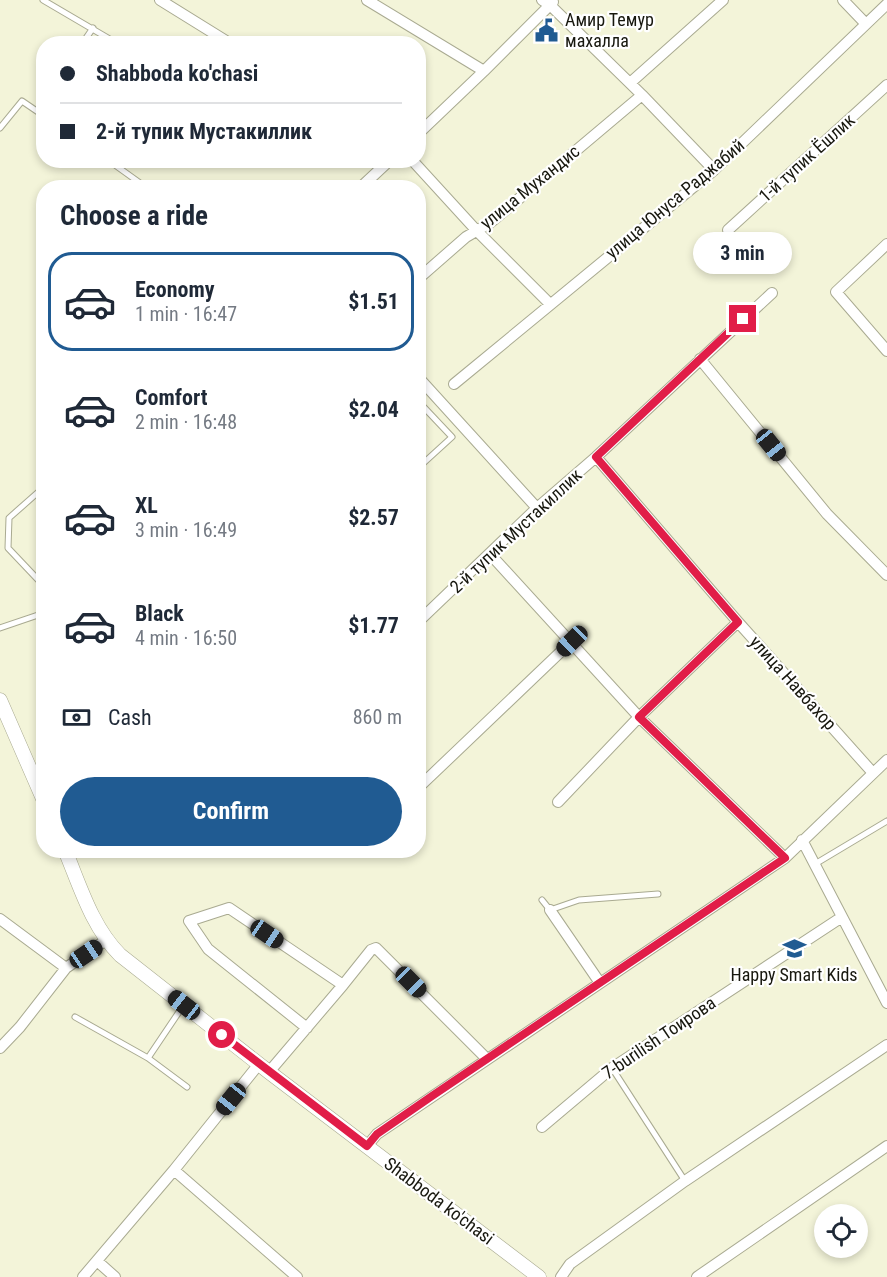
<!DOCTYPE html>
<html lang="en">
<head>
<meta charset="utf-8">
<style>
  body { margin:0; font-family:"Roboto Condensed",sans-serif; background:#f6f6f7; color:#1f2937; height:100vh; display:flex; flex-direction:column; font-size:22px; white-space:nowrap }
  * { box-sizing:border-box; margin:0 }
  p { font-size:20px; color:#747a83 }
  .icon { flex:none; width:33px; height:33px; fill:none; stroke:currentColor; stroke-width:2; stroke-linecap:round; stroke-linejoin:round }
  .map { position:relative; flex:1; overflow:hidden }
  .details { position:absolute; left:36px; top:180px; width:390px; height:678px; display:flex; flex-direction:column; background:#fff; border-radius:24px; box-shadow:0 3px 9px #0003 }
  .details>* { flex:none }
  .banner { position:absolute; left:36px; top:36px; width:390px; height:132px; border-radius:24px; box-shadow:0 3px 9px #0003; display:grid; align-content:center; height:132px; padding:0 24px; background:#fff }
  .buttons { position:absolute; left:814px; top:1204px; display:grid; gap:12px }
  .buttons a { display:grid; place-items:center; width:54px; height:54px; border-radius:50%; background:#fff; box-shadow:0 3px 9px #0003; font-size:30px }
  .end { position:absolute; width:27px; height:27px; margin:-14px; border:8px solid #e11d48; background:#fff; box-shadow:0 0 0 3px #fff }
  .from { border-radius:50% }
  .bubble { position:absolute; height:42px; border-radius:21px; background:#fff; box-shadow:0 3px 9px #0003; font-size:20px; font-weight:700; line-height:42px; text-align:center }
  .car { position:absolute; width:18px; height:36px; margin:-18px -9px; border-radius:8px; box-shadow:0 0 4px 2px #0007; background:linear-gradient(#222 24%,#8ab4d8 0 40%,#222 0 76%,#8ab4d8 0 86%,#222 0) }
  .banner b { display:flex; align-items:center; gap:21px; height:57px; font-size:22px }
  .banner b+b { border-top:2px solid #e0e1e3 }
  .banner i { width:15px; height:15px; background:#1f2937 }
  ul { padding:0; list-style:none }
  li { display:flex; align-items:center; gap:18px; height:99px; margin:0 12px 9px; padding:0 12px; border:3px solid transparent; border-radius:24px }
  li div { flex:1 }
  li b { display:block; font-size:22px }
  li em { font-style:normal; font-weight:700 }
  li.selected { border-color:#205b92 }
  li>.icon { width:54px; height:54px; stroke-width:1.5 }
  h2 { padding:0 24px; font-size:27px; line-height:72px }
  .pay { display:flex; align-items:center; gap:15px; height:66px; padding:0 24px; font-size:22px }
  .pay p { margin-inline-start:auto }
  .cta { display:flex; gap:12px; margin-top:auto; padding:12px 24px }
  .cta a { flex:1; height:69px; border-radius:36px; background:#205b92; color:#fff; font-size:24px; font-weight:700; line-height:69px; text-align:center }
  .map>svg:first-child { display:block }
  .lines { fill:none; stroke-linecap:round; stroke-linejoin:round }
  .service-casing { stroke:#a9aa91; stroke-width:7 }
  .minor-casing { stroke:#a9aa91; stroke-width:12 }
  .tertiary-casing { stroke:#a9aa91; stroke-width:15 }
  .service { stroke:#fff; stroke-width:5 }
  .minor { stroke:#fff; stroke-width:10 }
  .tertiary { stroke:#fff; stroke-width:14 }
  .route { stroke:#e11d48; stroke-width:8 }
  .labels { text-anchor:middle; stroke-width:4.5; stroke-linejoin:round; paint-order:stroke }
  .poi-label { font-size:18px; fill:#17170e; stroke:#fff; text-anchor:start }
  .street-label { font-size:18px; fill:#17170e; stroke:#fff }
</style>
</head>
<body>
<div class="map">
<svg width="887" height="1277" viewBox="0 0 887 1277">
  <rect width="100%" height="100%" fill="#f3f4d9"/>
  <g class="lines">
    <defs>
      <path id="service" d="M43 0 118 44
        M82 44 93 28
        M37 111 44 101
        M0 128 22 101 44 116
        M108 160 147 188
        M418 401 452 437 418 468
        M44 487 9 518 8 548 44 586
        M0 628 44 613
        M815 864 887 821
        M542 900 550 910 579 900 658 894
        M75 1017 148 1058 187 1087
        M148 1058 183 1006
        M612 1068 685 1181"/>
      <path id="minor" d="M160 0 231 44
        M367 0 484 71
        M542 0 550 5 642 95 714 170
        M843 0 866 24
        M630 83 723 0
        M418 134 484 71 553 2
        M412 160 476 230 550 304
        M360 188 390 160
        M728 230 887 85
        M887 244 836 292 887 351
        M418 279 466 237 490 223 642 95
        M700 359 827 514 887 575
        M418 377 537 508
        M454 384 714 170 887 4
        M596 457 738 622 873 773
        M490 554 639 717 785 858
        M418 622 537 508 596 457 772 293
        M418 788 572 641
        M558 802 639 717 738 622
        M802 840 887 1003
        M550 910 600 983
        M0 919 66 968 106 940
        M307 1028 208 949 189 921 229 908 343 985
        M0 1048 20 1027 66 968
        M269 1072 343 985 371 950 376 948 486 1058
        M542 1127 612 1068 842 917
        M367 1146 377 1134 785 858 887 760
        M174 1170 297 1277
        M97 1261 115 1277
        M83 1277 174 1170 259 1064
        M561 1277 570 1264 685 1181 887 1045
        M697 1277 887 1146"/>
      <path id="tertiary" d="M0 700 44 801
        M65 850C80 886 92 927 120 955L269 1072 539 1277"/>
    </defs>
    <use href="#service" class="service-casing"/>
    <use href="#minor" class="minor-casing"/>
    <use href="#tertiary" class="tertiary-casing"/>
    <use href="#service" class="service"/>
    <use href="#minor" class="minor"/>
    <use href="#tertiary" class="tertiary"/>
  </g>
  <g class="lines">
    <path class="route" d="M222 1035 367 1146 377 1134 432 1096 785 858 639 717 738 622 596 457 743 319"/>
  </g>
  <defs>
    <symbol id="civic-bare" viewBox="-9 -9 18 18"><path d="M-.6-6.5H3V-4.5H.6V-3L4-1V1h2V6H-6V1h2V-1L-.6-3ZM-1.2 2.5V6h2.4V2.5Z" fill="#205b92" stroke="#fff" stroke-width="2.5" paint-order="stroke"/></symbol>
    <symbol id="school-bare" viewBox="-9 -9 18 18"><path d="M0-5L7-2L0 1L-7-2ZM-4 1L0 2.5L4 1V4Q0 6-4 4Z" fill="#205b92" stroke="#fff" stroke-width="2.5" paint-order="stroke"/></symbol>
  </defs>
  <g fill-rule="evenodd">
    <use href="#civic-bare" x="530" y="14" width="33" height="33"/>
    <use href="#school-bare" x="778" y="932" width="33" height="33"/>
  </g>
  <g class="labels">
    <g class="poi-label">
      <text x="565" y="26">Амир Темур<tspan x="565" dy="21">махалла</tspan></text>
      <text x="794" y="981" text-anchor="middle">Happy Smart Kids</text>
    </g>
    <g class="street-label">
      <text transform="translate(807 158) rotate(-42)" y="6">1-й тупик Ёшлик</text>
      <text transform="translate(530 187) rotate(-39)" y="6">улица Мухандис</text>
      <text transform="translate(675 199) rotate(-40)" y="6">улица Юнуса Раджабий</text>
      <text transform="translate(516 531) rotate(-43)" y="6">2-й тупик Мустакиллик</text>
      <text transform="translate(793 683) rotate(48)" y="6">улица Навбахор</text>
      <text transform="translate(659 1038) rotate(-34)" y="6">7-burilish Тоирова</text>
      <text transform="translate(439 1201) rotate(37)" y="6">Shabboda ko'chasi</text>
    </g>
  </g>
</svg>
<div class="buttons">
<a><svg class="icon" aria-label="locate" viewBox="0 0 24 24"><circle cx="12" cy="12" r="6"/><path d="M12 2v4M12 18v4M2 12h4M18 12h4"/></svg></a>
</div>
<i class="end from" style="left:222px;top:1035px"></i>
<i class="end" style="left:743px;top:319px"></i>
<div class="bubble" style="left:693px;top:232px;width:99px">3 min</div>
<i class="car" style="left:771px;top:445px;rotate:141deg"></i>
<i class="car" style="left:572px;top:641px;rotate:226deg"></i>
<i class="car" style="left:267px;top:934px;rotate:124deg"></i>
<i class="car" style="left:86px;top:954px;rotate:56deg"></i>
<i class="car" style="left:411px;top:982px;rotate:135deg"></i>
<i class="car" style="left:184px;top:1005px;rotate:308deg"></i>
<i class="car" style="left:231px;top:1099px;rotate:219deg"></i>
<div class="banner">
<b><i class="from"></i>Shabboda ko'chasi</b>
<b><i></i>2-й тупик Мустакиллик</b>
</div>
<section class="details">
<h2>Choose a ride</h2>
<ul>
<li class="selected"><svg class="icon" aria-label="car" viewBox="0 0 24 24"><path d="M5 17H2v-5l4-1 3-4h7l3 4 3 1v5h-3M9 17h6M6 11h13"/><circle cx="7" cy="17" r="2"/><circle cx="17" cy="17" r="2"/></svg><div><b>Economy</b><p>1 min · 16:47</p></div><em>$1.51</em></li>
<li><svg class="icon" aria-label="car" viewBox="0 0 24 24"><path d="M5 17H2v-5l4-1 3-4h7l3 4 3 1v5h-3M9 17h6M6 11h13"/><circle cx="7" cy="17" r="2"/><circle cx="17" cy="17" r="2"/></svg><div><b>Comfort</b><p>2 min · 16:48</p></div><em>$2.04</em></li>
<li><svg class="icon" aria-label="car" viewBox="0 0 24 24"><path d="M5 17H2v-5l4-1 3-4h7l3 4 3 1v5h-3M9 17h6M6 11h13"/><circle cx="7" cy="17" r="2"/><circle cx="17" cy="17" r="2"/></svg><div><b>XL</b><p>3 min · 16:49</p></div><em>$2.57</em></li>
<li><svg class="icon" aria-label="car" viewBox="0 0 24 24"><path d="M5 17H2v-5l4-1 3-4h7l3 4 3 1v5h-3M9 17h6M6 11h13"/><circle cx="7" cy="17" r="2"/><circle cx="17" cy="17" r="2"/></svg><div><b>Black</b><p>4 min · 16:50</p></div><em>$1.77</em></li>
</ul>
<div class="pay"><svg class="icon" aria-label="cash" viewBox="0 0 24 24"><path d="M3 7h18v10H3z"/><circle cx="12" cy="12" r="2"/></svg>Cash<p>860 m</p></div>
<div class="cta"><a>Confirm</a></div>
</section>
</div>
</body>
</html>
